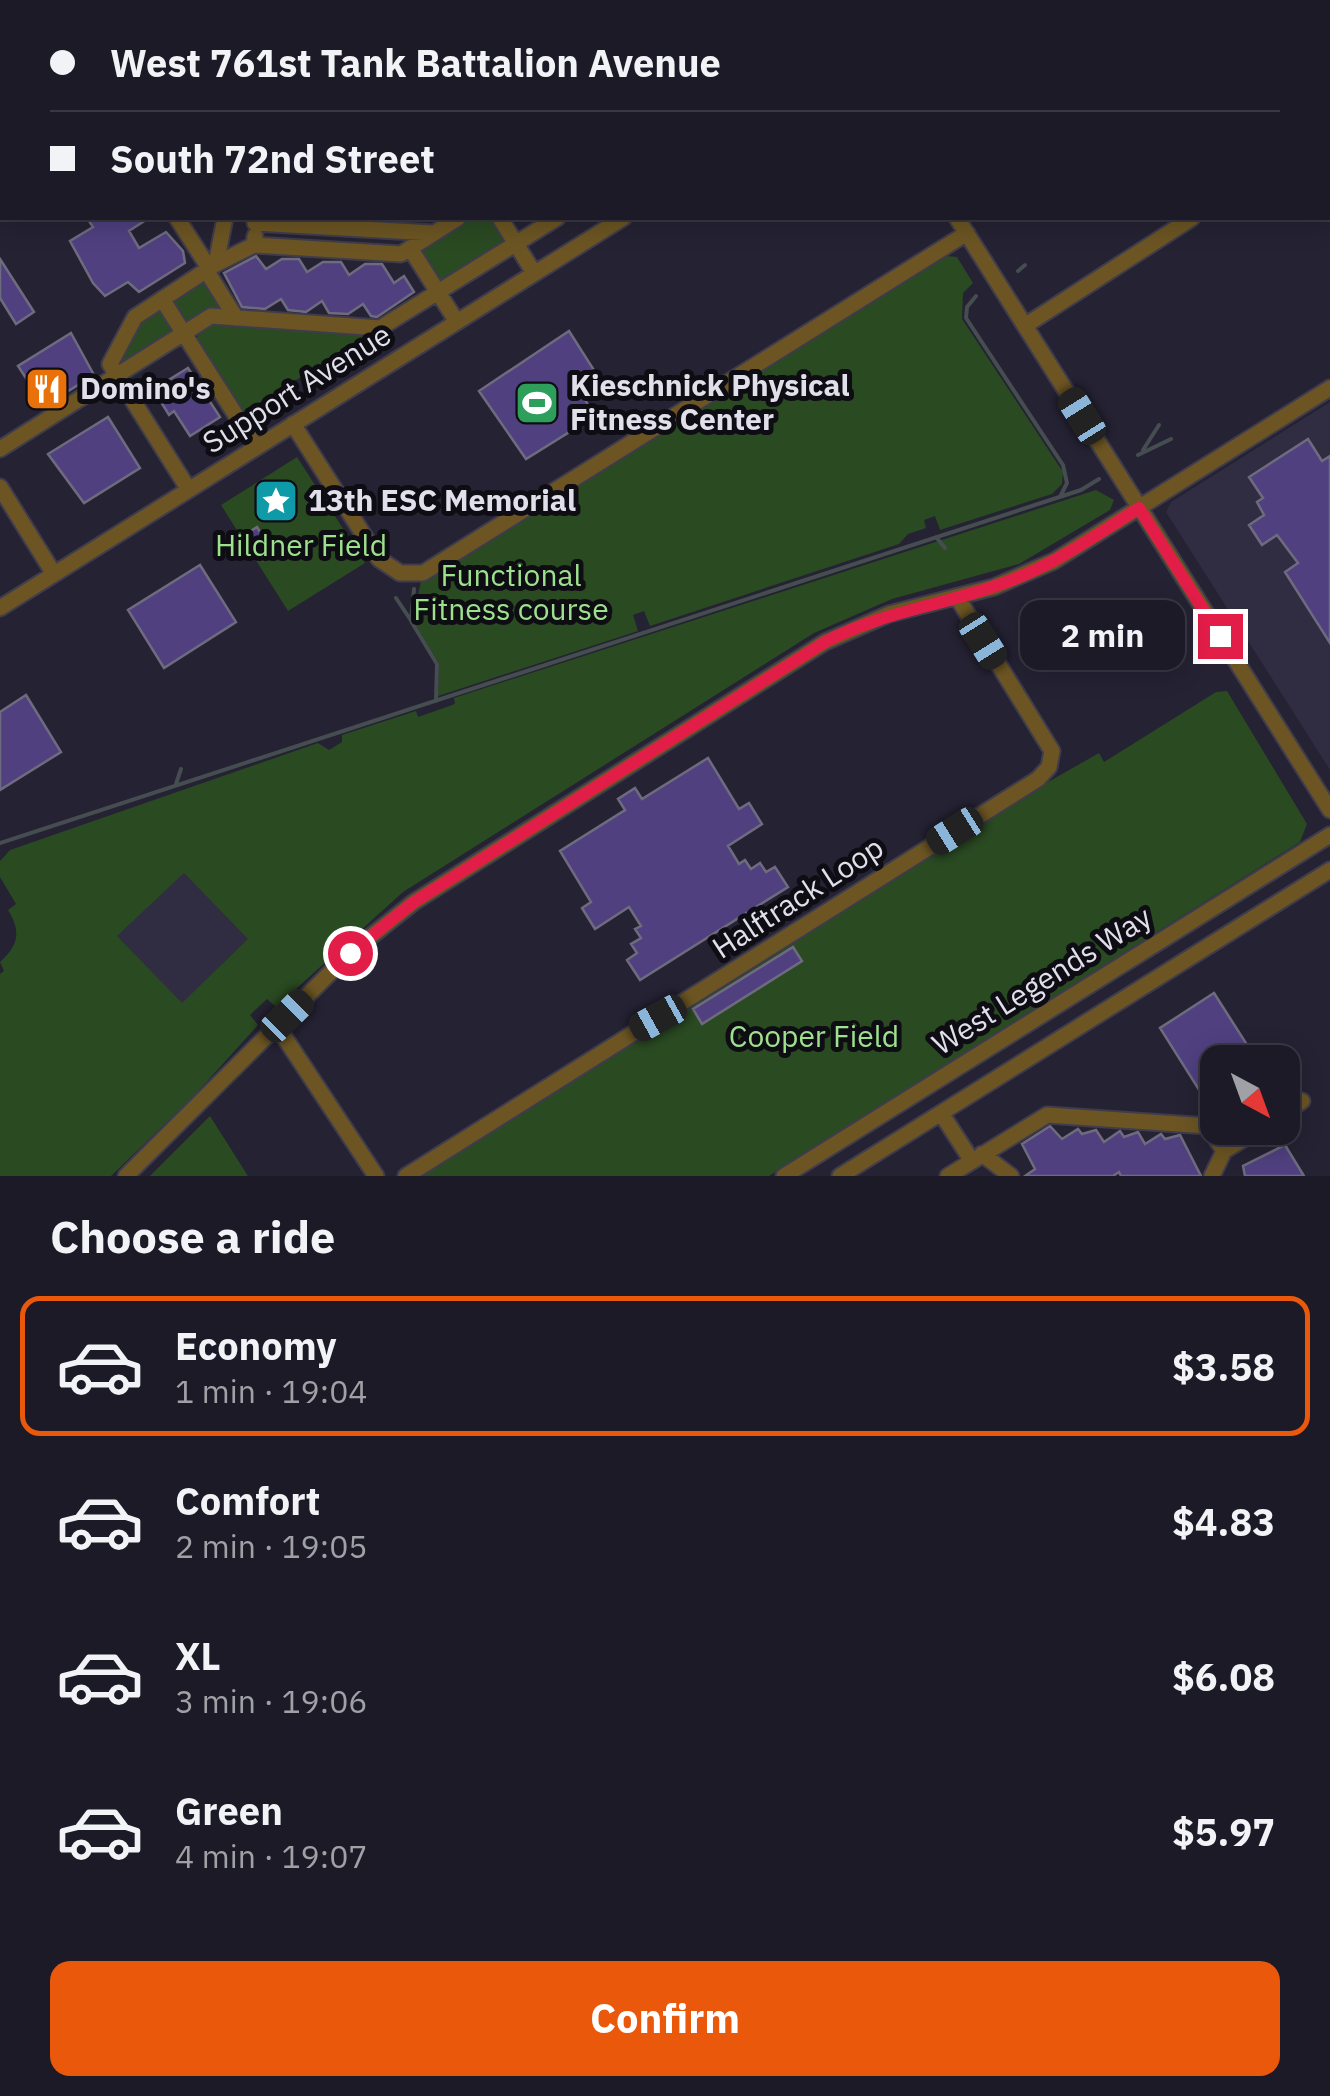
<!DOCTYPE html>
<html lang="en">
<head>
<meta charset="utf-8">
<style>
  body { margin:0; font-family:"IBM Plex Sans",sans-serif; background:#25232e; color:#f1f3f6; height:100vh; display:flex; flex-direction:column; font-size:38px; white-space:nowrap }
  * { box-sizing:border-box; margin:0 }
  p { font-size:32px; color:#a0a1a7 }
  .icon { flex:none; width:55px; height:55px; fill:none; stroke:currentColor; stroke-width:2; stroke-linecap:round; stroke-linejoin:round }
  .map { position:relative; height:1176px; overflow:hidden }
  .sheet { display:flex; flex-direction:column; background:#1c1a26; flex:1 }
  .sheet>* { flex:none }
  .hud { position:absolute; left:0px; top:0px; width:1330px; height:220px; box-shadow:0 5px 25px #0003,0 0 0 2px #3a3843; display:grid; align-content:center; height:220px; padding:0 50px; background:#1c1a26 }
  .needle { width:65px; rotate:139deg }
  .controls { position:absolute; left:1200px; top:1045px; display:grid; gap:20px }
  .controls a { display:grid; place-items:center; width:100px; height:100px; border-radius:20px; background:#1c1a26; box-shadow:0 5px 25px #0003,0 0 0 2px #3a3843; font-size:50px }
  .end { position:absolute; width:45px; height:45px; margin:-22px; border:12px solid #e11d48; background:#fff; box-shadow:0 0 0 5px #fff }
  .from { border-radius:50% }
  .bubble { position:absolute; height:70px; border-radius:20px; background:#1c1a26; box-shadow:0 5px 25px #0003,0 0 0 2px #3a3843; font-size:32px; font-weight:800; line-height:70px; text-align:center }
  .car { position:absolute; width:30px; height:60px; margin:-30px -15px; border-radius:12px; box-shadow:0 0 8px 2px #0007; background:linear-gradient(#222 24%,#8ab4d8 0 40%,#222 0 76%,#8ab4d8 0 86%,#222 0) }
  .hud b { display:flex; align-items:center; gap:35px; height:95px; font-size:38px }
  .hud b+b { border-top:2px solid #3a3843 }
  .hud i { width:25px; height:25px; background:#f1f3f6 }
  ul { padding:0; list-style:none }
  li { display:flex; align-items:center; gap:30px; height:140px; margin:0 20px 15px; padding:0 30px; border:5px solid transparent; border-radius:20px }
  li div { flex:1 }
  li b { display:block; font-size:38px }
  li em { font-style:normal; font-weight:800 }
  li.selected { border-color:#ea580c }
  li>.icon { width:90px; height:90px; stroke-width:1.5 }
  h2 { padding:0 50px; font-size:45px; line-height:120px }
  .button { display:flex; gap:20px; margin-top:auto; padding:20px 50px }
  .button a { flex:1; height:115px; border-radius:20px; background:#ea580c; color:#fff; font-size:40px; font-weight:800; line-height:115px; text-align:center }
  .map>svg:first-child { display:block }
  .built { fill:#302c41 }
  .green { fill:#2a4a22; fill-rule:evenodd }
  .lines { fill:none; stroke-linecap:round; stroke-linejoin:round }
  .stream { stroke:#454d51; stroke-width:4 }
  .building { fill:#504080; stroke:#6e6b7f; stroke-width:2.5 }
  .minor-casing { stroke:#3f3c4d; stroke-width:19 }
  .minor { stroke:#6c5523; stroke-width:15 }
  .route { stroke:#e11d48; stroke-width:12 }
  .labels { text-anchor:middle; stroke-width:10; stroke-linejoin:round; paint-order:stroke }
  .poi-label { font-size:30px; font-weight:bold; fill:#e0dfea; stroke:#0e0d14; text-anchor:start }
  .street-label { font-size:30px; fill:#e0dfea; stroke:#0e0d14 }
  .park-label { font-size:30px; fill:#9ee18c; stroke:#0e0d14 }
</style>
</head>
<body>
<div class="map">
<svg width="1330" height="1176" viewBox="0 0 1330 1176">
  <rect width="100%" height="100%" fill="#252233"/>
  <path class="built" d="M1330 402V770L1166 512 1171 502Z
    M184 872 249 939 182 1004 116 936Z"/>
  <path class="green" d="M466 218H495L508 241 440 284 419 252Z
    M947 256 957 257 973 283 963 293 962 319 1063 472 1062 484 1052 494 940 530 935 516 924 520 926 528 908 534 899 544 650 626 644 611 633 615 638 631 438 696 439 663 413 621 421 581Z
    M201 281 209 282 220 300 218 308 196 322 179 318 168 301Z
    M163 304 174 322 169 339 122 366 118 358 137 320Z
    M211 320 374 331 242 414 196 344 199 328Z
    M297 457 365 563 288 611 221 505Z
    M1096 490 1114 500 1110 510 1019 564 892 599 814 633 403 892 276 1007 267 999 250 1015 258 1025 192 1098 111 1176H0V974L4 971 0 962C19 945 21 931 8 910L16 904 0 877V861L10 850 318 743 329 750 342 742V735L416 711 418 717 455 704 454 698ZM184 873 248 939 182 1003 117 936Z
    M1227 691 1307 824 1300 842 769 1176H417L1034 790 1099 753 1104 762 1216 692Z
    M210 1116 248 1176H150Z"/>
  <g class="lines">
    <path class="stream" d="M1018 271 1025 265
      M976 296 967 307 966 318 1063 465 1067 483 1061 495
      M1143 450 1159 425
      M1138 455 1171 439
      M936 537 945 548
      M414 589 411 621 437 664 436 701
      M396 598 410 619
      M176 784 181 769
      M0 843 1081 490 1099 479"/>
  </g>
  <path class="building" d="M87 218H149L129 231 139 248 166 232 183 251 185 263 139 292 128 282 105 296 93 283 70 241 93 227Z
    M256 256 266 269 282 259H299L307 272 323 262H341L349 275 365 264H382L394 283 404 276 414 292 377 317 371 316 363 304 348 314 329 313 322 301 306 312 288 310 281 299 265 309 242 307 224 273Z
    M0 259 34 312 16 324 0 298Z
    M569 331 599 378 579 390 595 416 526 459 479 391Z
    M71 333 94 375 44 406 18 366Z
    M188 368 220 417 190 436 174 411 169 415 161 402 166 398 159 386Z
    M108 417 140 468 84 503 48 454Z
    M1308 439 1322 461 1330 456V643L1285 572 1298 563 1277 535 1262 545 1249 525 1264 515 1257 502 1263 498 1249 477Z
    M257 527 273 554 263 560 246 534Z
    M200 565 236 622 164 668 128 610Z
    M26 695 61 752 0 790V712Z
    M708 758 739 809 749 803 762 824 728 846 733 854 739 864 745 860 751 869 760 863 766 872 775 867 788 887 640 980 627 960 637 953 631 944 641 938 635 929 641 926 629 907 595 929 582 908 591 902 560 851 625 810 618 799 635 788 642 799Z
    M793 947 802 961 702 1024 693 1009Z
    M1214 993 1258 1062H1218V1120L1160 1028Z
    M1050 1126 1062 1139 1078 1129 1082 1134 1096 1130 1104 1142 1120 1131 1124 1137 1138 1132 1145 1144 1161 1134 1165 1139 1180 1135 1201 1176H1121L1119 1172 1113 1176H1025L1035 1169 1022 1144Z
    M1285 1145 1304 1176H1245L1243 1166Z"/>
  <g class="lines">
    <defs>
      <path id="minor" d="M185 0 187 2
        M328 0 375 2
        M466 0 468 2
        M818 0 820 2
        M136 2 140 0
        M235 2 239 0
        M580 2V0
        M956 2 959 0
        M0 88 2 86
        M1328 129 1330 128
        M177 218 209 268
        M500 218 534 273
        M957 218 1330 810
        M255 223 433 233
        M254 245 401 254 458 218
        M410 248 457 322
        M216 264 254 245 255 236
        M206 270 236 318
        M162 299 256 447
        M1026 325 1192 218
        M293 424 379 559 400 573H423L967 233
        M0 449 211 316 380 328 557 218
        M0 487 54 574
        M189 490 110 364 135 317 216 264 225 218
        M0 608 623 218
        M277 1026 376 1176
        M941 1113 972 1161
        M1282 1114 1302 1101
        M1224 1151 1261 1128
        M982 1154 1011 1176
        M126 1176 350 953 414 902 825 642 889 614 994 587 1054 561 1330 388
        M406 1176 1038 779 1049 767 1052 751 957 597
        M784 1176 1330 835
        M840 1176 1330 870
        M948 1176 1047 1115 1208 1126 1224 1151 1212 1176"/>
    </defs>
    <use href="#minor" class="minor-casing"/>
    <use href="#minor" class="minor"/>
  </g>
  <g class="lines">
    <path class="route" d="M350 953 414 902 825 642C880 613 938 606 995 586 1048 569 1093 537 1139 508L1220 636"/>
  </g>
  <defs>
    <symbol id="restaurant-square" viewBox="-11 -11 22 22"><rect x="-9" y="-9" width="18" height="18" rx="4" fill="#e8710a" stroke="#0e0d14"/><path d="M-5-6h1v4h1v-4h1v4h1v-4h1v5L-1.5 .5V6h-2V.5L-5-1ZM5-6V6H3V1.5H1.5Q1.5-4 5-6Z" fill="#fff"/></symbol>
    <symbol id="stadium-square" viewBox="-11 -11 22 22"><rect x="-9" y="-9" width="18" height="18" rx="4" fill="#2e9e5b" stroke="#0e0d14"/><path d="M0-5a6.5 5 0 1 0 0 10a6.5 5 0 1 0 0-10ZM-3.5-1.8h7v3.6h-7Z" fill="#fff"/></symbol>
    <symbol id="sight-square" viewBox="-11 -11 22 22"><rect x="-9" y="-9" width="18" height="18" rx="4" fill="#0f9aa8" stroke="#0e0d14"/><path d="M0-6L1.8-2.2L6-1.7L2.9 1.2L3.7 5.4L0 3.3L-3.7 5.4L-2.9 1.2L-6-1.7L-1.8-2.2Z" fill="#fff"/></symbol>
  </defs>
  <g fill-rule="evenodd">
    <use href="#restaurant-square" x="22" y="364" width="50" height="50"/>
    <use href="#stadium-square" x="512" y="378" width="50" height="50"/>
    <use href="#sight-square" x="251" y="476" width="50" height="50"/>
  </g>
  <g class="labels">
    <g class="poi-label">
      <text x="570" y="396">Kieschnick Physical<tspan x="570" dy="34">Fitness Center</tspan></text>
      <text x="80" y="399">Domino's</text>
      <text x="308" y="511">13th ESC Memorial</text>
    </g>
    <g class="street-label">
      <text transform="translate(297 389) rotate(-32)" y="10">Support Avenue</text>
      <text transform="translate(798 898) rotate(-33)" y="10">Halftrack Loop</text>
      <text transform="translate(1042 981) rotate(-32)" y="10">West Legends Way</text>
    </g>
    <g class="park-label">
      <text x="301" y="556">Hildner Field</text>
      <text x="511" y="586">Functional<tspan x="511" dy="34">Fitness course</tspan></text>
      <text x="814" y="1047">Cooper Field</text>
    </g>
  </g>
</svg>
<div class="controls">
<a><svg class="needle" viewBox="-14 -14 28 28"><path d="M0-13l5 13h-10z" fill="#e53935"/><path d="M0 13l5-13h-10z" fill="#a0a1a7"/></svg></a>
</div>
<i class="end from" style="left:350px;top:953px"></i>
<i class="end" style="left:1220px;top:636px"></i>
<div class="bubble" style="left:1020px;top:600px;width:165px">2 min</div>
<i class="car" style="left:1082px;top:416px;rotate:328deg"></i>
<i class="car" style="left:983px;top:641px;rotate:148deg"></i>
<i class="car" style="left:955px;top:831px;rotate:238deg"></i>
<i class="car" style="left:287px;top:1016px;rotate:45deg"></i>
<i class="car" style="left:658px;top:1018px;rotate:241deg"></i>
<div class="hud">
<b><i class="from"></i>West 761st Tank Battalion Avenue</b>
<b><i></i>South 72nd Street</b>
</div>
</div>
<section class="sheet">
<h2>Choose a ride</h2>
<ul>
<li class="selected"><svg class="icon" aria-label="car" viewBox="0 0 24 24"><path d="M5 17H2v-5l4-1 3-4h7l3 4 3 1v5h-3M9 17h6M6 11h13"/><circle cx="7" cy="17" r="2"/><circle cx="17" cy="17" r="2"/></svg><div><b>Economy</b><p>1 min · 19:04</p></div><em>$3.58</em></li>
<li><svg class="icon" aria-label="car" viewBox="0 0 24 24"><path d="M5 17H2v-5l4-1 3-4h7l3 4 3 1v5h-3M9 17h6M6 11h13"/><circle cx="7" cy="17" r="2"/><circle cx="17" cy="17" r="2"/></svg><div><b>Comfort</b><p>2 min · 19:05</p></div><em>$4.83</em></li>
<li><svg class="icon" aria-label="car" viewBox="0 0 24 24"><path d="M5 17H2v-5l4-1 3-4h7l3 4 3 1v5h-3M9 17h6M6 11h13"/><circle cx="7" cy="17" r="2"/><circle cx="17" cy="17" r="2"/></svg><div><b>XL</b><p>3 min · 19:06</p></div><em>$6.08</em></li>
<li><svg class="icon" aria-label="car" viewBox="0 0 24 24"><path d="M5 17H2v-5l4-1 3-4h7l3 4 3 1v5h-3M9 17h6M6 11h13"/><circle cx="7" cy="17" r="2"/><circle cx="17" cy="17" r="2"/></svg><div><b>Green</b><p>4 min · 19:07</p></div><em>$5.97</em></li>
</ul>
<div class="button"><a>Confirm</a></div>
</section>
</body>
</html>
